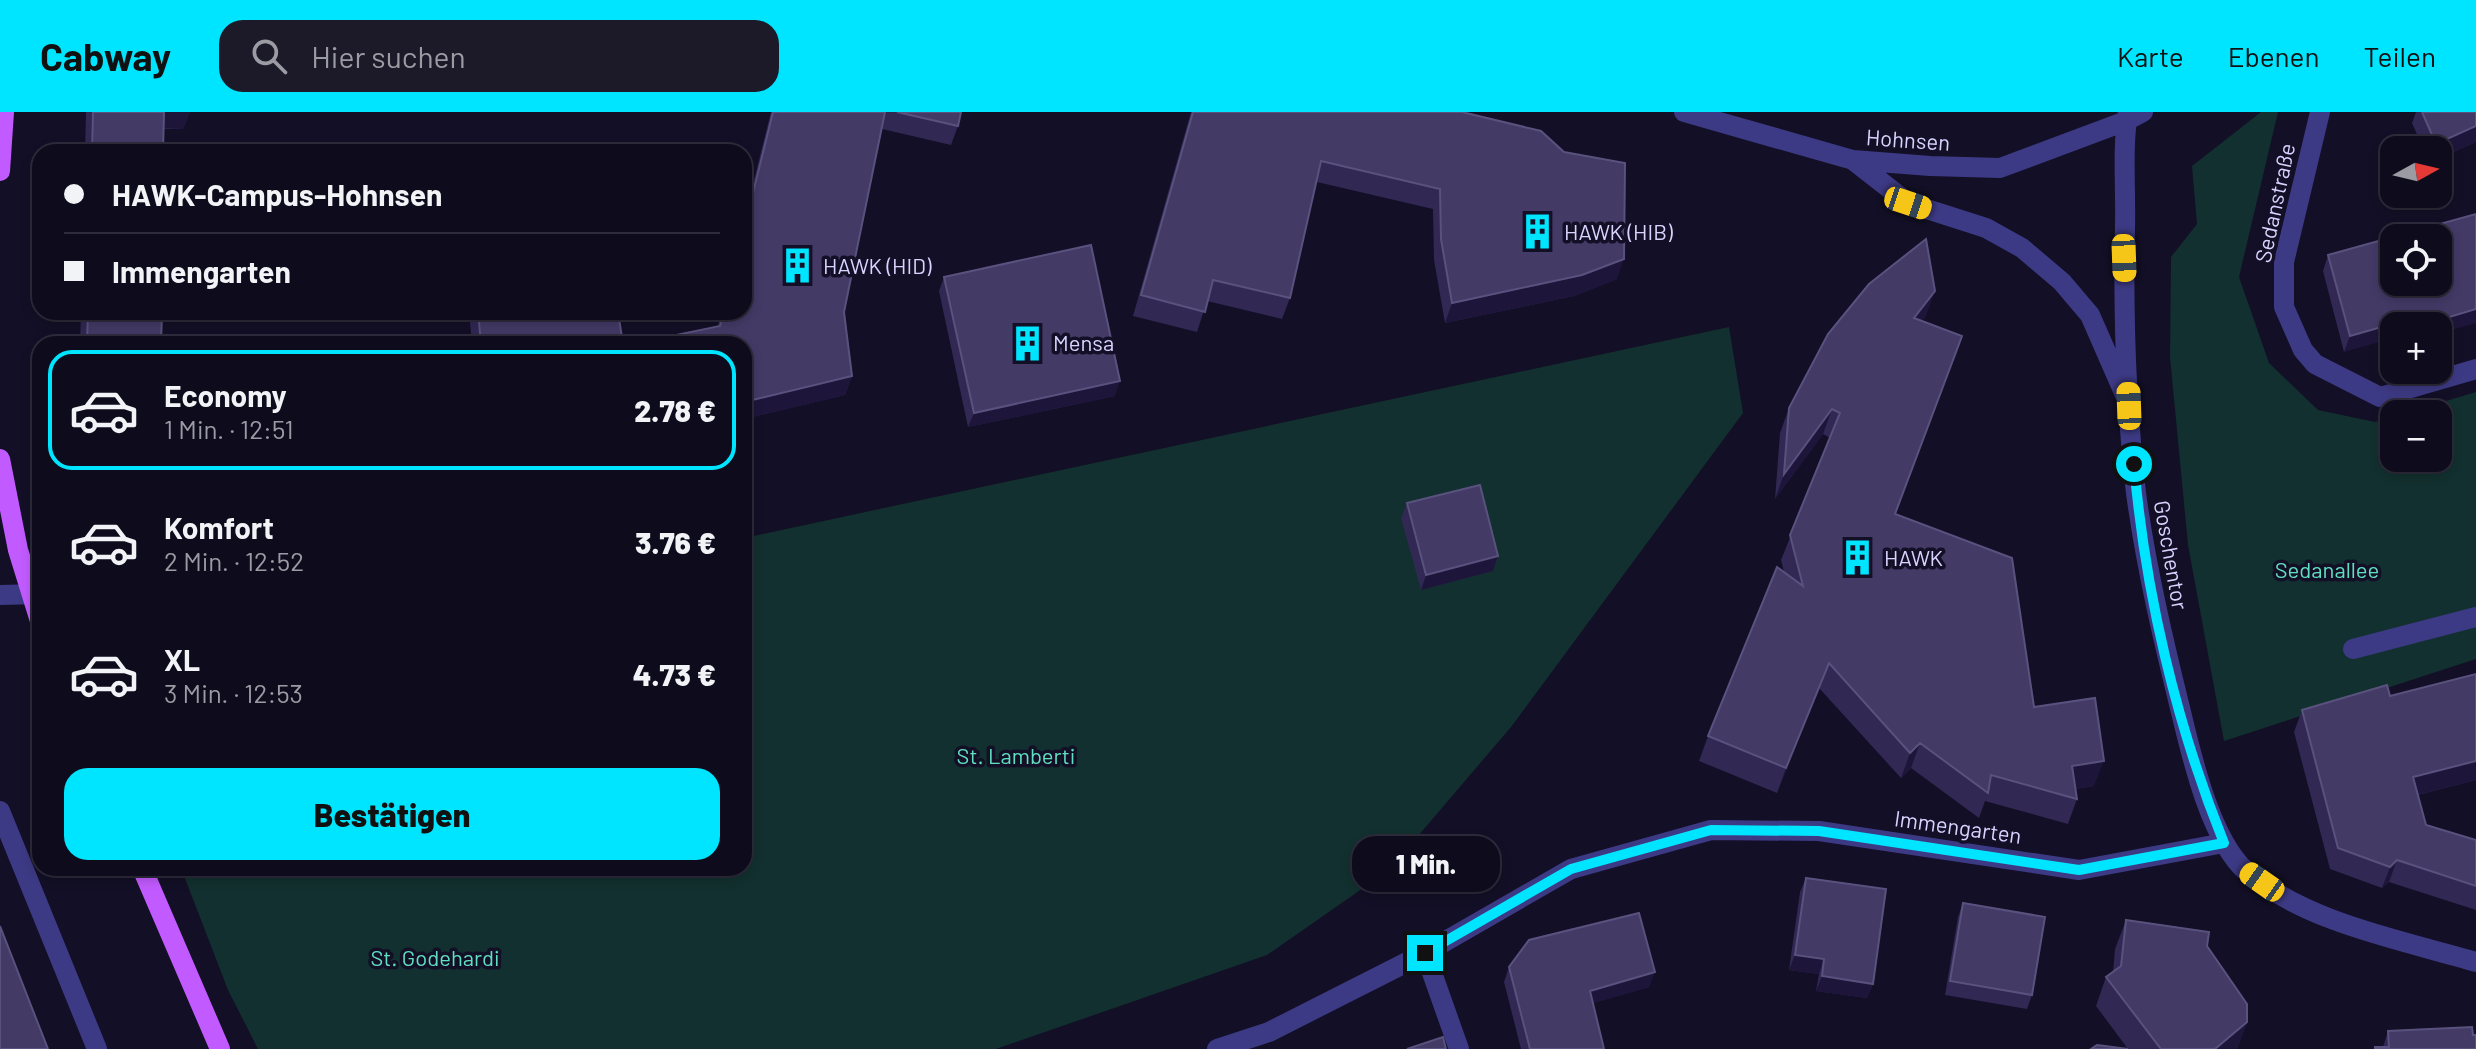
<!DOCTYPE html>
<html lang="de">
<head>
<meta charset="utf-8">
<style>
  body { margin:0; font-family:Barlow,sans-serif; background:#1c1929; color:#f1f3f6; height:100vh; display:flex; flex-direction:column; font-size:30px; white-space:nowrap }
  * { box-sizing:border-box; margin:0 }
  p { font-size:26px; color:#9b9ba3 }
  .icon { flex:none; width:44px; height:44px; fill:none; stroke:currentColor; stroke-width:2; stroke-linecap:round; stroke-linejoin:round }
  .map { position:relative; flex:1; overflow:hidden }
  .details { position:absolute; left:32px; top:224px; width:720px; height:540px; display:flex; flex-direction:column; background:#0e0b1c; border-radius:24px; box-shadow:0 4px 12px #0003,0 0 0 2px #2e2b3b }
  .details>* { flex:none }
  .guide { position:absolute; left:32px; top:32px; width:720px; height:176px; border-radius:24px; box-shadow:0 4px 12px #0003,0 0 0 2px #2e2b3b; display:grid; align-content:center; height:176px; padding:0 32px; background:#0e0b1c }
  .needle { width:52px; rotate:82deg }
  .fabs { position:absolute; left:2380px; top:24px; display:grid; gap:16px }
  .fabs a { display:grid; place-items:center; width:72px; height:72px; border-radius:16px; background:#0e0b1c; box-shadow:0 4px 12px #0003,0 0 0 2px #2e2b3b; font-size:40px }
  .end { position:absolute; width:36px; height:36px; margin:-18px; border:10px solid #00e5ff; background:#111; box-shadow:0 0 0 4px #111 }
  .from { border-radius:50% }
  .bubble { position:absolute; height:56px; border-radius:24px; background:#0e0b1c; box-shadow:0 4px 12px #0003,0 0 0 2px #2e2b3b; font-size:26px; font-weight:800; line-height:56px; text-align:center }
  .car { position:absolute; width:24px; height:48px; margin:-24px -12px; border-radius:10px; box-shadow:0 0 6px 2px #0007; background:linear-gradient(#f5c518 24%,#345 0 40%,#f5c518 0 76%,#345 0 86%,#f5c518 0) }
  .guide b { display:flex; align-items:center; gap:28px; height:76px; font-size:30px }
  .guide b+b { border-top:2px solid #2e2b3b }
  .guide i { width:20px; height:20px; background:#f1f3f6 }
  ul { padding:14px 0 0; list-style:none }
  li { display:flex; align-items:center; gap:24px; height:120px; margin:0 16px 12px; padding:0 16px; border:4px solid transparent; border-radius:24px }
  li div { flex:1 }
  li b { display:block; font-size:30px }
  li em { font-style:normal; font-weight:800 }
  li.selected { border-color:#00e5ff }
  li>.icon { width:72px; height:72px; stroke-width:1.5 }
  .cta { display:flex; gap:16px; margin-top:auto; padding:16px 32px }
  .cta a { flex:1; height:92px; border-radius:24px; background:#00e5ff; color:#111; font-size:32px; font-weight:800; line-height:92px; text-align:center }
  header { display:flex; align-items:center; gap:48px; box-sizing:border-box; height:112px; padding:0 40px; background:#00e5ff; color:#111 }
  header strong { font-size:38px }
  nav { display:flex; gap:44px; margin-inline-start:auto; font-size:28px }
  .search { width:560px; height:72px; background:#1c1929; display:flex; align-items:center; gap:20px; box-sizing:border-box; padding:0 28px; border-radius:24px; color:#9b9ba3; font-size:30px }
  .map>svg:first-child { display:block }
  .green { fill:#12302f }
  .lines { fill:none; stroke-linecap:round; stroke-linejoin:round }
  .minor { stroke:#3d3a85; stroke-width:20 }
  .major { stroke:#c25bff; stroke-width:20 }
  .wall { fill:#312854 }
  .shaded-wall { fill:#1d163a }
  .building { fill:#433a66; stroke:#5a527e; stroke-width:2; fill-rule:evenodd }
  .route { stroke:#00e5ff; stroke-width:10 }
  .labels { text-anchor:middle; stroke-width:7; stroke-linejoin:round; paint-order:stroke }
  .street-label { font-size:22px; fill:#d9d4ff; stroke:#130f26 }
  .poi-label { font-size:22px; fill:#d9d4ff; stroke:#130f26; text-anchor:start }
  .park-label { font-size:22px; fill:#5fe0c0; stroke:#130f26 }
</style>
</head>
<body>
<header>
<strong>Cabway</strong>
<div class="search"><svg class="icon" aria-label="search" viewBox="0 0 24 24"><circle cx="10" cy="10" r="6"/><path d="M15 15l6 6"/></svg>Hier suchen</div>
<nav><a>Karte</a><a>Ebenen</a><a>Teilen</a></nav>
</header>
<div class="map">
<svg width="2476" height="937" viewBox="0 0 2476 937">
  <rect width="100%" height="100%" fill="#130f26"/>
  <path class="green" d="M2261 0H2278L2239 165 2269 251 2318 298 2375 310 2394 304V346H2438V302H2402L2476 280V547L2224 629 2188 433 2170 245 2171 145 2197 112 2192 54Z
    M1729 215 1743 301 1511 615 1389 758 1267 843 996 937H258L228 878 181 756H744V426Z"/>
  <g class="lines">
    <path class="minor" d="M1684 0 1853 48 1930 54 2000 56 2126 9 2143 0
      M2128 0C2122 37 2126 77 2125 115 2123 203 2126 293 2136 381 2146 455 2163 527 2181 600 2192 646 2211 729 2247 760 2307 811 2402 828 2476 850
      M2320 0 2284 150V195L2303 238 2315 252 2380 285 2476 257
      M1853 48 1908 91 1986 116 2022 136 2062 170 2090 203 2125 283
      M0 483 40 482
      M2353 537 2476 505
      M0 699 97 937
      M1425 841 1459 937
      M1217 937 1269 920 1425 841 1571 757 1711 718 1819 719 2079 758 2224 731"/>
    <path class="major" d="M0 59 4 0
      M0 347 18 438 40 509
      M142 756 220 937"/>
  </g>
  <path class="wall" d="M86 0H190L183 17H163V40H85Z
    M771 0H961L958 14 951 33 882 17 844 200 852 264 845 283 744 307V232L718 214 721 200H744V108Z
    M1191 0H1462L1617 167 1574 184 1445 211 1434 148 1433 97 1317 70 1290 186 1282 207 1207 189 1197 220 1133 204Z
    M2416 0H2476V30L2438 47V38H2424L2412 11Z
    M2476 102 2438 214H2394L2344 240 2323 159 2328 143Z
    M944 165 1115 284 968 315 939 179Z
    M81 200H162L161 232H80Z
    M469 200H618L623 232 472 231Z
    M1926 204 1922 209 1896 402 2034 595 2094 674 2076 677 2077 687 2068 712 1985 689 1979 706 1911 656 1901 666 1819 576 1777 681 1699 649 1708 624 1784 460 1781 448 1830 326 1823 322 1775 387 1780 321 1789 296Z
    M1407 391 1498 444 1493 459 1421 478 1401 406Z
    M2390 584 2476 668 2418 683 2426 713 2476 728V798L2389 770 2382 776 2330 757 2294 620 2302 598Z
    M1806 766 1873 872 1867 886 1816 879 1819 862 1789 858 1800 780Z
    M1963 791 2032 883 2027 897 1945 883 1958 805Z
    M2126 808 2207 834 2247 910 2237 937H2128L2096 894 2106 865 2113 860 2115 837Z
    M1509 855 1649 875 1593 891 1604 937H1521L1504 870Z
    M2388 919 2473 923 2476 937H2374L2375 935H2383Z"/>
  <path class="shaded-wall" d="M162 0H190L183 17 156 16Z
    M2476 14V30L2438 47V38H2434L2436 32Z
    M1624 147 1617 167 1574 184 1445 211 1452 191Z
    M1935 179 1926 204 1904 231 1914 206Z
    M2476 197V211L2438 222V214H2434L2436 209Z
    M2434 200 2429 214H2394V226L2344 240 2350 224Z
    M852 264 845 283 744 307V290Z
    M1120 269 1115 284 968 315 974 301Z
    M1832 297 1823 322 1775 387 1784 362Z
    M1498 444 1493 459 1421 478 1426 463Z
    M1829 551 1777 681 1786 656Z
    M1920 631 1911 656 1901 666 1910 641Z
    M2104 649 2094 674 2063 679 2072 654Z
    M2476 649V668L2405 686 2413 665Z
    M2397 748 2389 770 2382 776 2390 755Z
    M1795 843 1824 847 1819 862 1789 858Z
    M1655 860 1649 875 1584 894 1590 879Z
    M1822 864 1873 872 1867 886 1816 879Z
    M2247 910 2237 937H2215Z"/>
  <path class="building" d="M93 0H164L163 40H92Z
    M773 0H885L844 200 852 264 744 290V232H633L720 214 723 200H744V117Z
    M897 0H961L958 14Z
    M1193 0H1462L1541 19 1564 40 1625 51 1624 147 1582 163 1452 191 1441 127 1440 77 1321 49 1290 186 1213 168 1205 200 1141 183Z
    M2422 0H2476V14L2436 32Z
    M2476 102V197L2436 209 2434 200 2350 224 2328 143ZM2394 126H2438V170H2394Z
    M1926 127 1935 179 1914 206 1962 224 1895 402 2012 446 2034 595 2095 586 2104 649 2072 654 2077 687 1991 663 1988 681 1920 631 1910 641 1829 551 1786 656 1708 624 1777 455 1803 474 1790 423 1840 301 1832 297 1784 362 1789 296 1828 222 1869 172Z
    M1091 133 1120 269 974 301 944 165Z
    M88 200H162L161 232H87Z
    M478 200H618L623 232H437L481 231Z
    M1480 373 1498 444 1426 463 1407 391Z
    M2476 562V649L2413 665 2426 713 2476 728V774L2397 748 2390 755 2338 736 2302 598 2387 573 2390 584Z
    M1806 766 1886 777 1873 872 1822 864 1824 847 1795 843Z
    M1963 791 2045 805 2032 883 1950 869Z
    M1639 801 1655 860 1590 879 1604 937H1530L1509 855 1529 828Z
    M2126 808 2209 820 2207 834 2247 892V910L2215 937H2161L2106 865 2121 854Z
    M0 814 48 937H0Z
    M2472 915 2473 923H2476V937H2375V935H2389L2388 919Z
    M1443 925 1446 937H1407Z
    M2097 933 2128 937H2091Z"/>
  <g class="lines">
    <path class="route" d="M1425 841 1571 757 1711 718 1819 719 2079 758 2224 731C2176 612 2145 480 2134 352"/>
  </g>
  <defs>
    <symbol id="building-bare" viewBox="-9 -9 18 18"><path d="M-4-6H4V6H1V3H-1V6H-4ZM-2.5-4.3h1.7v1.8h-1.7ZM.8-4.3h1.7v1.8H.8ZM-2.5-1h1.7V.8h-1.7ZM.8-1h1.7V.8H.8Z" fill="#00e5ff" stroke="#130f26" stroke-width="2.5" paint-order="stroke"/></symbol>
  </defs>
  <g fill-rule="evenodd">
    <use href="#building-bare" x="1512" y="94" width="51" height="51"/>
    <use href="#building-bare" x="772" y="128" width="51" height="51"/>
    <use href="#building-bare" x="1002" y="206" width="51" height="51"/>
    <use href="#building-bare" x="1832" y="420" width="51" height="51"/>
  </g>
  <g class="labels">
    <g class="street-label">
      <text transform="translate(1908 28) rotate(4)" y="8">Hohnsen</text>
      <text transform="translate(2275 91) rotate(-78)" y="8">Sedanstraße</text>
      <text transform="translate(2171 443) rotate(80)" y="8">Goschentor</text>
      <text transform="translate(1958 715) rotate(8)" y="8">Immengarten</text>
    </g>
    <g class="poi-label">
      <text x="1564" y="128">HAWK (HIB)</text>
      <text x="823" y="162">HAWK (HID)</text>
      <text x="1053" y="239">Mensa</text>
      <text x="1884" y="454">HAWK</text>
    </g>
    <g class="park-label">
      <text x="2327" y="466">Sedanallee</text>
      <text x="1016" y="652">St. Lamberti</text>
      <text x="435" y="854">St. Godehardi</text>
    </g>
  </g>
</svg>
<div class="fabs">
<a><svg class="needle" viewBox="-14 -14 28 28"><path d="M0-13l5 13h-10z" fill="#e53935"/><path d="M0 13l5-13h-10z" fill="#9b9ba3"/></svg></a>
<a><svg class="icon" aria-label="locate" viewBox="0 0 24 24"><circle cx="12" cy="12" r="6"/><path d="M12 2v4M12 18v4M2 12h4M18 12h4"/></svg></a>
<a>+</a>
<a>−</a>
</div>
<i class="end from" style="left:2134px;top:352px"></i>
<i class="end" style="left:1425px;top:841px"></i>
<div class="bubble" style="left:1352px;top:724px;width:148px">1 Min.</div>
<i class="car" style="left:1908px;top:91px;rotate:108deg"></i>
<i class="car" style="left:2124px;top:146px;rotate:178deg"></i>
<i class="car" style="left:2129px;top:294px;rotate:358deg"></i>
<i class="car" style="left:2262px;top:770px;rotate:305deg"></i>
<div class="guide">
<b><i class="from"></i>HAWK-Campus-Hohnsen</b>
<b><i></i>Immengarten</b>
</div>
<section class="details">
<ul>
<li class="selected"><svg class="icon" aria-label="car" viewBox="0 0 24 24"><path d="M5 17H2v-5l4-1 3-4h7l3 4 3 1v5h-3M9 17h6M6 11h13"/><circle cx="7" cy="17" r="2"/><circle cx="17" cy="17" r="2"/></svg><div><b>Economy</b><p>1 Min. · 12:51</p></div><em>2.78 €</em></li>
<li><svg class="icon" aria-label="car" viewBox="0 0 24 24"><path d="M5 17H2v-5l4-1 3-4h7l3 4 3 1v5h-3M9 17h6M6 11h13"/><circle cx="7" cy="17" r="2"/><circle cx="17" cy="17" r="2"/></svg><div><b>Komfort</b><p>2 Min. · 12:52</p></div><em>3.76 €</em></li>
<li><svg class="icon" aria-label="car" viewBox="0 0 24 24"><path d="M5 17H2v-5l4-1 3-4h7l3 4 3 1v5h-3M9 17h6M6 11h13"/><circle cx="7" cy="17" r="2"/><circle cx="17" cy="17" r="2"/></svg><div><b>XL</b><p>3 Min. · 12:53</p></div><em>4.73 €</em></li>
</ul>
<div class="cta"><a>Bestätigen</a></div>
</section>
</div>
</body>
</html>
